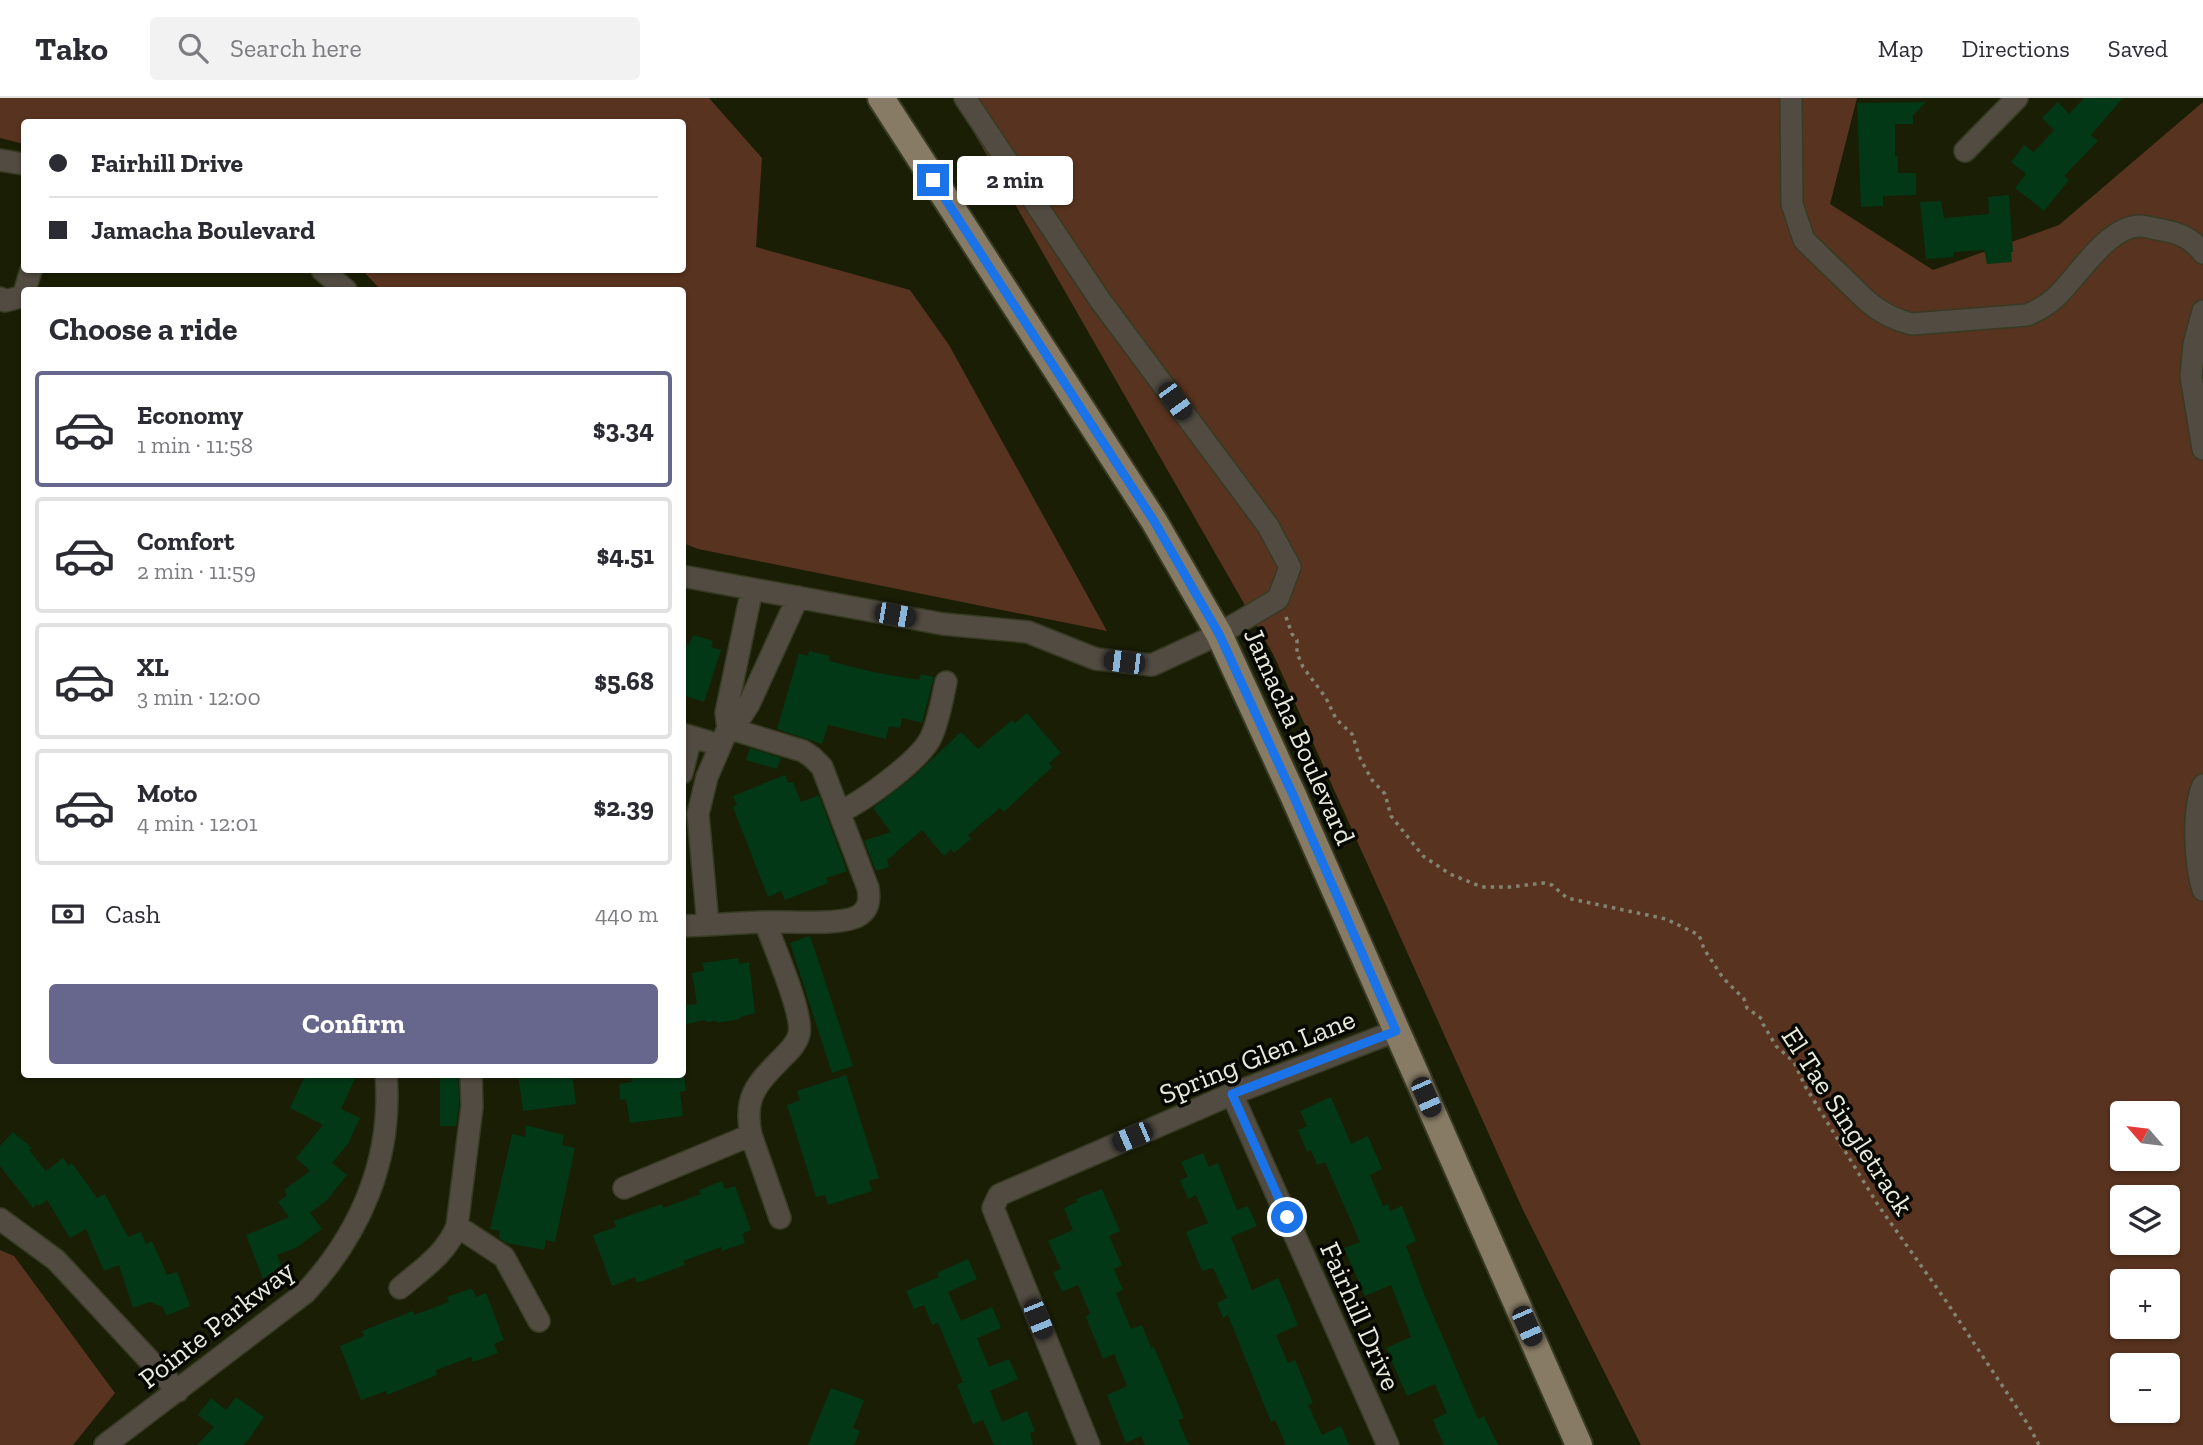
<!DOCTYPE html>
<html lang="en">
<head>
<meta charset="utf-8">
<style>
  body { margin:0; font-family:"Zilla Slab",serif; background:#f2f2f3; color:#2b2b33; height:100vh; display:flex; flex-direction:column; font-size:26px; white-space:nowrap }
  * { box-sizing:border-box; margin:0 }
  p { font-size:23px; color:#7c7c81 }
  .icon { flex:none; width:38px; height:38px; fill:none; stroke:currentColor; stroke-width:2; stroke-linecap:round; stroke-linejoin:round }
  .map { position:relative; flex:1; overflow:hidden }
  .drawer { position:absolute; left:21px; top:189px; width:665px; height:791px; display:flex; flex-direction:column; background:#fff; border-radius:7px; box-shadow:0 2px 5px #0004 }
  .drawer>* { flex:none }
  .top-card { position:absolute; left:21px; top:21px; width:665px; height:154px; border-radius:7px; box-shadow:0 2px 5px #0004; display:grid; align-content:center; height:154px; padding:0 28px; background:#fff }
  .needle { width:46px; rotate:298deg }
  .tools { position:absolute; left:2110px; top:1003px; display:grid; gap:14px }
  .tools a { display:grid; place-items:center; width:70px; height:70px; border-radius:7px; background:#fff; box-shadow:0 2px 5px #0004; font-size:35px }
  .end { position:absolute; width:32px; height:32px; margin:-16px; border:9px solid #1a73e8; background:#fff; box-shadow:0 0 0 4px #fff }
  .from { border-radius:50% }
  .bubble { position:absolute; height:49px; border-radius:7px; background:#fff; box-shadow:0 2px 5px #0004; font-size:23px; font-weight:700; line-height:49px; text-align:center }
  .car { position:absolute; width:21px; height:42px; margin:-21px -10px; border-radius:9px; box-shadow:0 0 5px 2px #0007; background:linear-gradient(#222 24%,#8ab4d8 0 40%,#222 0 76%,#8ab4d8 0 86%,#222 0) }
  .top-card b { display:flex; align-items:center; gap:24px; height:66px; font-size:26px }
  .top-card b+b { border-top:2px solid #e1e1e2 }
  .top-card i { width:18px; height:18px; background:#2b2b33 }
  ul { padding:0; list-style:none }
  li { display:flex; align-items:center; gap:21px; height:116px; margin:0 14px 10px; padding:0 14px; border:4px solid #e1e1e2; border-radius:7px }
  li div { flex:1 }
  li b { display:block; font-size:26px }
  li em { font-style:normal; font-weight:700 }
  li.current { border-color:#67668d }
  li>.icon { width:63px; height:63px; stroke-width:1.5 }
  h2 { padding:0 28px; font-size:32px; line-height:84px }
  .pay { display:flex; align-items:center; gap:18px; height:77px; padding:0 28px; font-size:26px }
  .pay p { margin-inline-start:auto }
  .action { display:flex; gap:14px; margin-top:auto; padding:14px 28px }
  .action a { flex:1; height:80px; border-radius:7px; background:#67668d; color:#fff; font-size:28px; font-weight:700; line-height:80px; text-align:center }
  header { display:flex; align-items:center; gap:42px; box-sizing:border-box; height:98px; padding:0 35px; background:#fff; border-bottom:2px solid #e1e1e2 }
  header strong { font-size:33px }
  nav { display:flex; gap:38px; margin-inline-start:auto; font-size:24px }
  .search { width:490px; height:63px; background:#f2f2f3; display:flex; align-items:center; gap:18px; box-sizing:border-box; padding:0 24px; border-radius:7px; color:#7c7c81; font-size:26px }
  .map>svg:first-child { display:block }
  .green { fill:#58331f; fill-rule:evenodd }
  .building { fill:#033816 }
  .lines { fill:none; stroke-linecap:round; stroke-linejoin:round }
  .minor-casing { stroke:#373b23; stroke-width:24 }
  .major-casing { stroke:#373b23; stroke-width:30 }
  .path { stroke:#818470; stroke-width:3.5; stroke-dasharray:3.5 5; stroke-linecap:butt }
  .minor { stroke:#514b41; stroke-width:21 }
  .major { stroke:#877b65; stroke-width:26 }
  .route { stroke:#1a73e8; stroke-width:9 }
  .labels { text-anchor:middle; stroke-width:7; stroke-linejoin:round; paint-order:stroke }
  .street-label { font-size:28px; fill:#e8ebdc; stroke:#060701 }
</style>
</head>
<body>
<header>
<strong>Tako</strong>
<div class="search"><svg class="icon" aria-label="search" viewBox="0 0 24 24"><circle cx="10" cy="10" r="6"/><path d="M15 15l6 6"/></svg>Search here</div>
<nav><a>Map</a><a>Directions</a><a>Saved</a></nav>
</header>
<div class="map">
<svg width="2203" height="1347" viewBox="0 0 2203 1347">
  <rect width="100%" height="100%" fill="#1a1e05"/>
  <path class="green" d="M0 0H709L762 60 756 149 910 192 949 247 1107 533 698 451 683 445 682 192H381L362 172H682V24H24V46L0 40Z
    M954 0H1857L1830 106 1933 172 2059 127 2203 4V1347H1641L1523 1112 1273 556ZM2123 1015H2168V1060H2123ZM2123 1099H2168V1144H2123ZM2123 1183H2168V1228H2123ZM2123 1267H2168V1312H2123Z
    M0 1152 14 1158 115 1295 73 1347H0Z"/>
  <path class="building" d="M2084 0H2123L2091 37 2098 43 2064 78 2069 82 2044 113 2015 90 2026 76 2011 64 2024 47 2034 54 2054 32 2042 20 2058 4 2069 16Z
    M1926 4 1913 17V26H1895V58H1898V75H1916V97L1883 98V108L1861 109 1857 5Z
    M2009 97 2013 154H2011L2012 164 1987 166 1984 152 1954 154 1953 159 1926 161 1920 104 1941 103 1944 120 1989 116 1988 99Z
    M693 537 713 543 711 549 721 552 704 604 682 597V545L689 547Z
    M809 553 830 558 829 563 878 575 919 582 921 576 934 579 922 625 902 620 900 630 889 628 886 641 828 627 822 646 777 631 799 555 808 558Z
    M1027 615 1061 655 1049 665 1052 669 1004 714 1000 710 968 737 971 741 954 755 951 751 944 758 922 732 887 762 889 769 876 773 864 743 891 734 873 710 913 679 961 634 978 651 1012 622 1015 625Z
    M750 650 781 660 777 671 746 662Z
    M785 677 788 685 793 684 801 704 819 697 847 773 826 780 828 785 785 802 781 793 768 799 733 709 737 707 733 698Z
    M810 838 853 968 832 975 790 845Z
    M738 860 739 866 749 864 755 915 740 919V921L717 925V923L706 924 705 922 682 927V907L697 906 692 875 704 873 702 865Z
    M306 976H357L341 1011 360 1020 348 1046 332 1065 347 1077 327 1102 310 1115 322 1131 296 1150 277 1157 284 1176 264 1183 246 1137 289 1119 278 1104 287 1097 284 1092 310 1073 296 1060 323 1027 290 1010Z
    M440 976H458L459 1008 456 1028H440Z
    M518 976H572L576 1006 523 1013Z
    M631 976H684L686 993 680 994 683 1018 630 1025 626 1001 620 1002 619 986 632 984Z
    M846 977 879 1080 869 1083 872 1093 828 1107 825 1097 816 1099 787 1007 800 1002 797 993Z
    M1331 999 1351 1046 1368 1038 1382 1071 1370 1077 1383 1108 1388 1106 1390 1113 1402 1108 1416 1143 1406 1148 1425 1198 1478 1321 1484 1318 1498 1347H1444L1433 1322 1447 1315 1435 1286 1407 1298 1386 1250 1411 1239 1403 1217 1391 1187 1365 1198 1344 1150 1360 1144 1325 1064 1317 1067 1311 1052 1307 1054 1298 1032 1307 1028 1300 1013Z
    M525 1027 564 1037 562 1047 575 1050 555 1144 546 1142 544 1152 506 1145 499 1140 500 1133 490 1131 512 1036 526 1039Z
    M13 1034 32 1050 29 1052 46 1073 63 1060 69 1068 72 1065 97 1100 105 1096 128 1139 141 1134 146 1146 152 1143 167 1177 177 1174 190 1208 166 1218 163 1209 150 1204 133 1210 119 1167 104 1173 86 1131 70 1140 47 1102 39 1108 37 1106 33 1110 0 1068V1048Z
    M1203 1055 1209 1069 1218 1065 1237 1112 1248 1108 1257 1128 1231 1139 1252 1192 1278 1180 1286 1198 1298 1227 1276 1237 1288 1265 1295 1262 1313 1305 1308 1307 1322 1337 1341 1328 1349 1347H1286L1275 1322 1271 1324 1228 1217 1223 1220 1217 1205 1227 1200 1213 1170 1202 1173 1186 1134 1208 1125 1196 1097 1188 1101 1180 1082 1188 1079 1181 1064Z
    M722 1083 725 1091 735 1088 751 1132 742 1136 745 1145 722 1153 721 1149 683 1163 685 1167 637 1185 635 1179 612 1188 593 1137 616 1129 614 1123 662 1106 663 1110 701 1096 699 1092Z
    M1102 1091 1120 1133 1109 1138 1122 1167 1114 1171 1123 1192 1116 1195 1131 1231 1142 1227 1151 1250 1154 1249 1184 1320 1178 1322 1189 1347H1145L1141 1338 1126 1345 1107 1297 1127 1288 1114 1256 1103 1261 1086 1219 1090 1215 1078 1187 1062 1194 1053 1174 1061 1171 1048 1143 1073 1132 1064 1110 1077 1104 1076 1101Z
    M968 1161 977 1181 948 1194 961 1223 992 1209 1001 1230 977 1240 989 1269 1009 1261 1018 1281 990 1293 1002 1324 1027 1313 1035 1333 1030 1335 1033 1347H994L983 1322 973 1326 957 1287 963 1284 938 1225 932 1227 924 1207 914 1211 906 1193 939 1179 937 1175Z
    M470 1191 473 1192 476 1199 486 1195 504 1242 494 1246 498 1255 473 1264 471 1259 436 1272 437 1277 387 1297 386 1293 361 1302 340 1248 364 1238 362 1233 413 1213 414 1217 449 1204 447 1199Z
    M831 1290 864 1302 853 1330 860 1333 854 1347H808Z
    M236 1299 264 1319 249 1341 243 1347H197L214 1329 198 1317 211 1300 226 1312Z"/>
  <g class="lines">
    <defs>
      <path id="minor" d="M1791 0 1792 106 1804 142 1867 203C1881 215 1894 222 1912 226L2027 217C2037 213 2046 208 2055 200 2077 180 2107 128 2140 128 2147 128 2155 131 2162 132 2179 135 2192 140 2203 155
        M1965 53 2017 0
        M0 62 24 66
        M322 172 346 192
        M25 192 31 172
        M0 200 5 203 24 198
        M2203 213 2194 246 2191 278 2203 351
        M682 478 943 526 1028 534 1096 561 1152 567 1219 536 1278 501 1290 469 1268 428 1100 202 965 0
        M752 491 726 615 728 630 740 620 749 606 798 499
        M682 636 720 647
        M682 675 691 639
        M2203 687C2192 713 2195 766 2203 792
        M840 714C863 703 923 661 932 637 939 621 942 602 946 584
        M682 828C710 827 737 825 765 824 786 823 841 828 858 818 869 812 870 802 868 790L822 669 812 659 803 653 728 630 707 679 698 716 708 827
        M1232 996 1388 1347
        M751 1037C743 997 758 985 784 958 790 952 797 945 799 936 804 917 773 846 765 824
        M624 1090 751 1037 780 1120
        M0 1121 56 1162 178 1293
        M457 1128 504 1159 539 1223
        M400 1190C421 1172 447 1155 457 1128L472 1009 471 976
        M105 1347 305 1195C361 1135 393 1060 386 976
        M1089 1347 993 1110 999 1097 1232 996 1396 933"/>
      <path id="major" d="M881 0 1154 423 1219 536 1293 697 1579 1347"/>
    </defs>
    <use href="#minor" class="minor-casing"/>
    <use href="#major" class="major-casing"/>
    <path class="path" d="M1286 519 1292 536 1297 542V555L1303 569 1326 600 1336 621 1352 636 1360 660 1372 682 1385 696 1391 718 1423 758 1450 776 1482 789H1510L1544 785 1552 787 1567 800 1666 821 1699 837 1704 851 1723 880 1744 901 1747 910 1762 921 1763 926 1776 948 1794 964 1805 988 1878 1107 1944 1200 2029 1328 2039 1347"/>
    <use href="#minor" class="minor"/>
    <use href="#major" class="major"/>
  </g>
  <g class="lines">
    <path class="route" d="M933 82 1154 423 1219 536 1293 697 1396 933 1232 996 1287 1119"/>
  </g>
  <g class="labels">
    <g class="street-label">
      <text transform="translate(1300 638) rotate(66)" y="10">Jamacha Boulevard</text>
      <text transform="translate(1257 958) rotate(-22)" y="10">Spring Glen Lane</text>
      <text transform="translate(1848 1023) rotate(57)" y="10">El Tae Singletrack</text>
      <text transform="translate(1361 1218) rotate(66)" y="10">Fairhill Drive</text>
      <text transform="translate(216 1226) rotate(-38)" y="10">Pointe Parkway</text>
    </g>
  </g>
</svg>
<div class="tools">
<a><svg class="needle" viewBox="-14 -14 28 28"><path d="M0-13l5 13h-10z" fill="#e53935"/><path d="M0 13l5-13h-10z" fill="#7c7c81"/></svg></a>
<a><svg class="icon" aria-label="layers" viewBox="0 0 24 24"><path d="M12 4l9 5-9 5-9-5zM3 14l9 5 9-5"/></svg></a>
<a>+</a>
<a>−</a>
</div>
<i class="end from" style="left:1287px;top:1119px"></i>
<i class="end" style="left:933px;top:82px"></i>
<div class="bubble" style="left:957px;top:58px;width:116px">2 min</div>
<i class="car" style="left:1175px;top:303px;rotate:144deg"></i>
<i class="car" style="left:895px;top:517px;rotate:100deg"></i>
<i class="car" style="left:1124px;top:564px;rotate:277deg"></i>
<i class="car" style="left:1426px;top:999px;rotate:156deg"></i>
<i class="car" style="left:1132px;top:1039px;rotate:247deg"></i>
<i class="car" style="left:1038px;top:1221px;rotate:158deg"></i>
<i class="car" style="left:1527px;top:1228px;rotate:156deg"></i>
<div class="top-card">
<b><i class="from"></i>Fairhill Drive</b>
<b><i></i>Jamacha Boulevard</b>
</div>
<section class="drawer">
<h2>Choose a ride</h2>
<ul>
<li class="current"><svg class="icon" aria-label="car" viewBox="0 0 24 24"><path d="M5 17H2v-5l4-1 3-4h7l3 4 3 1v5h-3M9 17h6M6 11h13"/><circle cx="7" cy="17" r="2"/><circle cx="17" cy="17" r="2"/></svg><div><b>Economy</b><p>1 min · 11:58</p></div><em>$3.34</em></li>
<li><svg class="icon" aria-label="car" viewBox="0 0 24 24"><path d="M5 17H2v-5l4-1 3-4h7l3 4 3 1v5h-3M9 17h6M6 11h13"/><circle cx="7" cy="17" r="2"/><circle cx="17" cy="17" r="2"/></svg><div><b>Comfort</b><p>2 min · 11:59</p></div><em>$4.51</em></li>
<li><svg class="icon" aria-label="car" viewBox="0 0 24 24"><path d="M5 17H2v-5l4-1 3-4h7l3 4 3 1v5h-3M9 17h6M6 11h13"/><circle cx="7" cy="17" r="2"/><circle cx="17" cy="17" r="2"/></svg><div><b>XL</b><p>3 min · 12:00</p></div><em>$5.68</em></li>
<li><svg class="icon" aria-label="car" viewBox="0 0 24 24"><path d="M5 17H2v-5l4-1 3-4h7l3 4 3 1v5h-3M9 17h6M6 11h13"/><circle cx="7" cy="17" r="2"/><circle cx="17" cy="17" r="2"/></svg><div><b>Moto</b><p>4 min · 12:01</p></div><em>$2.39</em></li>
</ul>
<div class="pay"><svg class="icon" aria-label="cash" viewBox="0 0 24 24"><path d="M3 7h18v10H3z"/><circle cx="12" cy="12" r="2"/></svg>Cash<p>440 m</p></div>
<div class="action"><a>Confirm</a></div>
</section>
</div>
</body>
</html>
